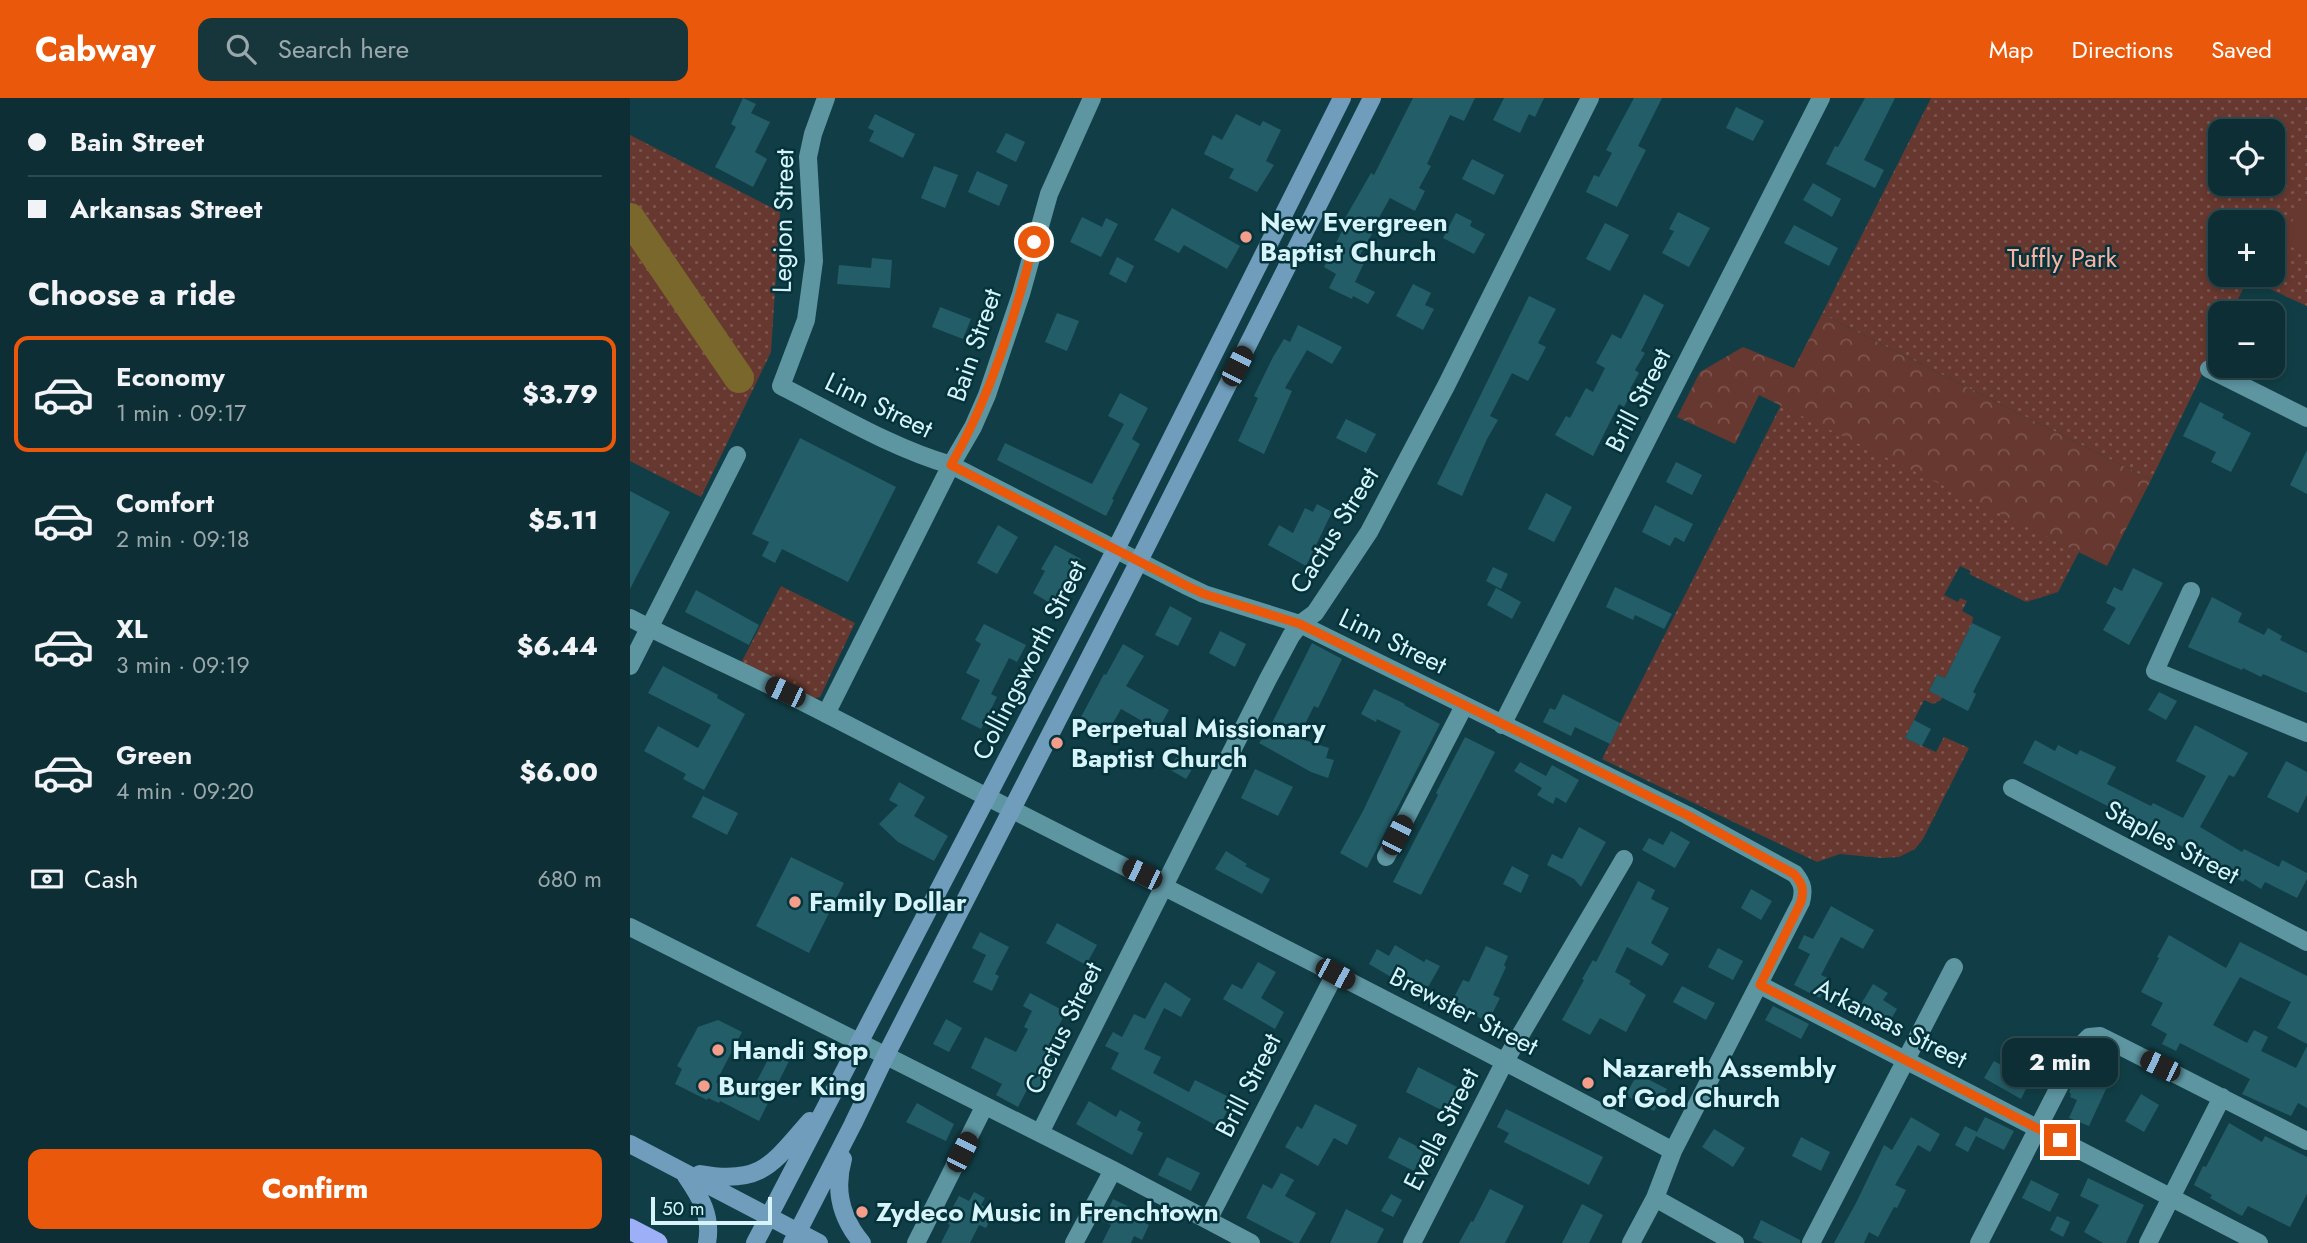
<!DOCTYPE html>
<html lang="en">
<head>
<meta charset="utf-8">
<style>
  body { margin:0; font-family:Jost,sans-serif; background:#16363c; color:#f1f3f6; height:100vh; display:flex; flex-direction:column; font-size:26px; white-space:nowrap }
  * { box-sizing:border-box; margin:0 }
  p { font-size:23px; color:#9aa8ac }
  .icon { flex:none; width:38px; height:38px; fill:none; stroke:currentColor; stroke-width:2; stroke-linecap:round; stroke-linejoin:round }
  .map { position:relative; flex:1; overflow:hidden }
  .side { display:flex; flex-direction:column; background:#0d2e34; width:630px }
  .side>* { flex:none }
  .banner { display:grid; align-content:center; height:154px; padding:0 28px; background:#0d2e34 }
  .tools { position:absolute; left:1578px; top:21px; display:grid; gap:14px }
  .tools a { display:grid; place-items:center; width:77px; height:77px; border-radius:14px; background:#0d2e34; box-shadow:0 4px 10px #0003,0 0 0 2px #2d4a4f; font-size:35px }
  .scale { position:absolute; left:21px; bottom:18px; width:121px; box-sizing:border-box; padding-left:7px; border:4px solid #d7f4fa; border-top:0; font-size:19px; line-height:24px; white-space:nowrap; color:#d7f4fa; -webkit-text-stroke:5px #04333b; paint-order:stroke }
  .end { position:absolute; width:32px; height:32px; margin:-16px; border:9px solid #ea580c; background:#fff; box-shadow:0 0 0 4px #fff }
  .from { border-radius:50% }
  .bubble { position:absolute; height:49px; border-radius:14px; background:#0d2e34; box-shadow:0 4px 10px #0003,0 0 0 2px #2d4a4f; font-size:23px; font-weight:800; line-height:49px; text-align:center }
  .car { position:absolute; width:21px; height:42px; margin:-21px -10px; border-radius:9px; box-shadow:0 0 5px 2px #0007; background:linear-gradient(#222 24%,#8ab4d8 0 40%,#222 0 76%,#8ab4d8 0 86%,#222 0) }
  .banner b { display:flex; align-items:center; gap:24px; height:66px; font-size:26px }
  .banner b+b { border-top:2px solid #2d4a4f }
  .banner i { width:18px; height:18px; background:#f1f3f6 }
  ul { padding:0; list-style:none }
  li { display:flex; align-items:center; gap:21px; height:116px; margin:0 14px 10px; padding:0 14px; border:4px solid transparent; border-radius:14px }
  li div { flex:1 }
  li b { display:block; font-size:26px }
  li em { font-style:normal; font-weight:800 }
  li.selected { border-color:#ea580c }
  li>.icon { width:63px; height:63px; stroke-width:1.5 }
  h2 { padding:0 28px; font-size:32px; line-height:84px }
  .pay { display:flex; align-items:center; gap:18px; height:77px; padding:0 28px; font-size:26px }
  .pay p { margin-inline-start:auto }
  .primary-button { display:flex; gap:14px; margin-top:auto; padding:14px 28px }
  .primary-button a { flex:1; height:80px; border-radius:14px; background:#ea580c; color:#fff; font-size:28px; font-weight:800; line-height:80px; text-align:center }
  header { display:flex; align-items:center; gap:42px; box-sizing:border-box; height:98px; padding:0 35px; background:#ea580c; color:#fff }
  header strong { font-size:33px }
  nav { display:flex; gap:38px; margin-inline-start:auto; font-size:24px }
  .search { width:490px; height:63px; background:#16363c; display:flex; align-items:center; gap:18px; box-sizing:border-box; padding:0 24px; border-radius:14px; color:#9aa8ac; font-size:26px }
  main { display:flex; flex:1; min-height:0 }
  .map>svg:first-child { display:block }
  .green { fill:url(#green-dots); fill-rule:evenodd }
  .forest { fill:url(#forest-crowns) }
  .pitch { fill:#67382f }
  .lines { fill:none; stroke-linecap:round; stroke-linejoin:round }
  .river { stroke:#79672c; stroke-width:30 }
  .building { fill:#235d67 }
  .minor { stroke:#5d95a1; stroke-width:18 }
  .secondary { stroke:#709dbb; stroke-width:18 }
  .motorway { stroke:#9db0f7; stroke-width:21 }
  .route { stroke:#ea580c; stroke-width:9 }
  .poi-dot { fill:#f49d8b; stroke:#04333b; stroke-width:2.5 }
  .labels { text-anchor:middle; stroke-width:5; stroke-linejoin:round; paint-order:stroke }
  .street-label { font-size:26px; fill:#d7f4fa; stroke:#04333b }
  .poi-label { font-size:26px; font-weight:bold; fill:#d7f4fa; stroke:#04333b; text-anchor:start }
  .park-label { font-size:26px; fill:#fab2a2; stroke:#04333b }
</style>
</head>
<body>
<header>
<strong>Cabway</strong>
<div class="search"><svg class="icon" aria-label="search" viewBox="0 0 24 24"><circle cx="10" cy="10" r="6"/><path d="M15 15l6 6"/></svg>Search here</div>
<nav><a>Map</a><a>Directions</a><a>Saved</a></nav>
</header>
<main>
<section class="side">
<div class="banner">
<b><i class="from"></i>Bain Street</b>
<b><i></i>Arkansas Street</b>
</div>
<h2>Choose a ride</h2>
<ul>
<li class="selected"><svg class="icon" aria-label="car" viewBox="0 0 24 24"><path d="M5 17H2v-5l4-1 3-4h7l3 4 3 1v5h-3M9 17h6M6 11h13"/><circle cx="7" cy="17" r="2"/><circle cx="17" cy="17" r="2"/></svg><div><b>Economy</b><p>1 min · 09:17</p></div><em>$3.79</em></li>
<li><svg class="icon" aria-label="car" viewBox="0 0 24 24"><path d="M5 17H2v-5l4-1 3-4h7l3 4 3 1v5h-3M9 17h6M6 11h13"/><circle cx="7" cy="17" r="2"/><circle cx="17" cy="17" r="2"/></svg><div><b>Comfort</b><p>2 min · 09:18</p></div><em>$5.11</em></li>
<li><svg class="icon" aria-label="car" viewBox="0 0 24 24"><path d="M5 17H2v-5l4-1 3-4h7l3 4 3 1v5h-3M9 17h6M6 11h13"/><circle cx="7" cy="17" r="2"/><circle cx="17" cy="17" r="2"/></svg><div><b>XL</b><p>3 min · 09:19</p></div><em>$6.44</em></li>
<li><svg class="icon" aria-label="car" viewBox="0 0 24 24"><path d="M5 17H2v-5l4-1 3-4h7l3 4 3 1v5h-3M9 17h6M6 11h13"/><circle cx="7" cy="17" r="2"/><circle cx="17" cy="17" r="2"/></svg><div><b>Green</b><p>4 min · 09:20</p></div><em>$6.00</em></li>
</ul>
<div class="pay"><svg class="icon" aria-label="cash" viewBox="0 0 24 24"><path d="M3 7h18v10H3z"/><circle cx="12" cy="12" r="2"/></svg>Cash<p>680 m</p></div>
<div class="primary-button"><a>Confirm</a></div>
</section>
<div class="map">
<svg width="1677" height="1145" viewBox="0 0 1677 1145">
  <defs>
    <pattern id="green-dots" width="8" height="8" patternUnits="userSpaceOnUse" patternTransform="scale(1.75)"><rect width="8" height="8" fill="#67382f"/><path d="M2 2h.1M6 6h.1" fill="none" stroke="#7c554e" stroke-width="1.8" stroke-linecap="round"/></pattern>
    <pattern id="forest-crowns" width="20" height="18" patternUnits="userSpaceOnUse" patternTransform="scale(1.75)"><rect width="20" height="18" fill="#67382f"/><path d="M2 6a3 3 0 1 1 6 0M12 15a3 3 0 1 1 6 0" fill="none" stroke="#7c554e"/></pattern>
  </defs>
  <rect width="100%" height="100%" fill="#113e46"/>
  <path class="green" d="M1301 0H1677V208L1618 181 1601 215H1591V237L1521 382 1192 216ZM1591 33H1643V86H1591ZM1591 124H1643V177H1591Z
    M0 37 150 114 141 254 71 399 0 363Z
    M1151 307 1449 454 1428 494 1396 504 1339 476 1341 473 1330 468 1314 497 1328 504 1330 500 1337 503 1332 513 1343 519 1342 525 1315 580 1307 577 1299 593 1312 599 1311 602 1303 606 1294 602 1275 640 1306 654 1314 639 1339 650 1293 741 1285 751 1269 759 1252 760 1210 756 1187 764 972 661Z
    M151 488 225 525 190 599 179 601 111 565Z"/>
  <path class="forest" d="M1192 216 1521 382 1477 468 1129 297 1105 346 1047 319 1070 274 1113 249 1164 270Z"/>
  <path class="pitch" d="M1677 99V157L1652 144 1670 108Z"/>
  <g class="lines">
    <path class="river" d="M0 120 109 280"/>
  </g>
  <path class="building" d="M113 0 126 6 121 15 140 24 125 54 137 61 123 89 85 69 106 29 101 26Z
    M783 0H845L834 23 820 17 797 66 801 68 789 90 795 93 785 113 760 100 747 123 749 124 727 162 734 165 725 184 745 194 738 206 723 198 722 201 699 190 706 176 694 169 713 131 710 129 741 75 744 77Z
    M874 0H914L905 19 899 16 890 35 863 22Z
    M1004 0H1032L1008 48 1016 52 987 109 956 94 964 77 969 79 982 55 976 52Z
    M1235 0H1265L1234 62 1254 72 1245 90 1196 66 1205 48 1208 49Z
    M1106 9 1134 23 1123 43 1096 30Z
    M245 16 285 36 273 60 239 43 244 33 238 30Z
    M606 16 630 28 633 23 651 32 636 63 644 67 627 94 599 80 604 71 574 56 583 37 592 42Z
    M376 35 395 44 386 64 366 54Z
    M842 61 874 77 864 97 832 81Z
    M304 68 328 77 315 110 291 100Z
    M347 73 378 87 369 108 338 94Z
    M1183 85 1211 101 1202 119 1173 102Z
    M542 110 610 148 597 171 554 147 549 155 524 142Z
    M1048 114 1080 130 1059 169 1032 155 1044 133 1039 131Z
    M826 115 842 123 840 128 855 136 844 156 813 140Z
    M452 119 472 129 476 120 488 126 471 159 440 144Z
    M975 125 999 137 980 173 956 161Z
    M1164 127 1208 150 1199 168 1154 145Z
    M487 159 504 168 496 185 479 176Z
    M242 160 262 162 260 190 207 186 209 167 241 170Z
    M783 186 801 195 795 207 804 211 793 232 766 218Z
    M1014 196 1034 207 1011 253 1015 255 1005 272 1009 275 1000 291 1003 292 994 309 989 306 963 358 925 337 936 318 940 320 956 290 963 294 975 270 966 265 982 236 991 241Z
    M899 198 926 211 908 245 916 249 898 283 882 275 860 318 868 322 857 341 832 398 807 386Z
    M310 209 341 221 333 241 302 229Z
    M427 215 449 223 437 253 415 244Z
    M668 227 712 249 702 266 677 252 655 290 662 293 634 356 608 343 628 300 624 298 643 259 654 241 660 244Z
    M490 295 518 310 502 341 510 346 482 401 484 402 476 418 367 362 375 345 462 386 494 326 478 318Z
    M1570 304 1594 316 1592 320 1621 335 1601 374 1581 364 1586 354 1553 338Z
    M716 321 746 336 736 355 706 340Z
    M170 340 266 389 218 484 152 451 145 465 132 458 139 444 122 436Z
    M1677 352V396L1660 387Z
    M1046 364 1072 377 1062 397 1036 384Z
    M0 393 40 414 0 491Z
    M916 395 942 409 924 444 898 431Z
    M687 406 702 414 676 468 638 447 649 427 663 435 675 410 683 414Z
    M1025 407 1063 426 1054 444 1045 439 1040 448 1012 434Z
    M368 427 388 439 367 476 347 465Z
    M425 447 451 461 427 509 403 495 415 473 411 471Z
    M863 469 878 476 871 491 856 483Z
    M1503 470 1533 485 1499 547 1473 532 1486 510 1476 505 1484 489 1492 493Z
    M985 489 1042 516 1034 531 1005 517 1003 522 976 509Z
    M866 490 891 504 882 521 857 507Z
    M66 492 129 527 119 547 55 514Z
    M1582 499 1612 515 1608 524 1634 537 1638 530 1652 538 1650 542 1677 555V595L1633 576 1631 579 1613 570 1612 572 1558 549Z
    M540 508 562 520 548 548 525 537Z
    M1342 525 1371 539 1343 594 1346 596 1338 613 1299 593 1307 577 1315 580Z
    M354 526 396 547 387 564 379 560 361 596 367 599 351 631 331 621 350 582 336 575 351 546 345 542Z
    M590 533 616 546 605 569 579 555Z
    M682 545 712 561 688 610 684 608 668 640 699 650 696 660 704 662 698 680 681 674 629 645 638 633Z
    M493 546 514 558 496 588 539 612 528 632 491 611 477 635 451 619 474 576 476 577Z
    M33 568 88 597 87 600 115 616 74 692 53 681 56 676 14 653 28 628 68 650 81 627 18 595Z
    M744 591 775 606 774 607 810 626 737 770 710 755 733 713 771 633 747 621 746 624 731 616Z
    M1529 594 1547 603 1536 622 1518 612Z
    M933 596 990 625 980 646 945 629 941 638 913 624 920 610 925 612Z
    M1284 622 1301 631 1292 648 1275 640Z
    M1565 627 1618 655 1604 679 1599 677 1570 729 1612 754 1614 751 1649 769 1652 762 1677 775V781L1667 800 1635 784 1631 791 1615 781 1613 784 1558 751 1523 735 1510 727 1511 725 1393 665 1405 642 1425 653 1428 647 1447 657 1450 652 1486 669 1477 686 1521 708 1523 705 1553 720 1576 678 1546 663Z
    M835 639 865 654 791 797 763 784 808 697 806 695Z
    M547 658 564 668 556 681 539 671Z
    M1656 663 1677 674V697L1668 715 1637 699Z
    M890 664 916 678 922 667 949 682 936 705 926 699 923 706 907 697 912 690 884 673Z
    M625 671 663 689 648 718 611 700Z
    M269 684 295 699 284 718 318 738 304 763 268 744 249 726 268 707 259 702Z
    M73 698 108 715 97 737 62 719Z
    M949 729 976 744 951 789 944 781 917 767 922 756 932 761Z
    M1041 733 1060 744 1045 770 1012 752 1019 740 1033 747Z
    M596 753 617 766 615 768 640 781 632 796 585 771Z
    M161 759 214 785 179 855 126 828Z
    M882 768 899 777 891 795 873 786Z
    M1008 783 1025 792 1021 801 1039 810 1021 845 1039 856 1032 868 997 849 985 874 1001 883 999 886 1016 897 996 934 970 920 960 937 932 922 954 882 952 881 963 862 966 864Z
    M1121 791 1142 803 1131 822 1111 810Z
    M1201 808 1244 832 1233 851 1211 839 1191 877 1200 881 1190 900 1164 887 1180 856 1168 850 1174 837 1183 841Z
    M427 825 467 847 456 867 416 845Z
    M350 834 379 849 365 876 369 878 362 893 343 884 356 857 342 850Z
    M1539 837 1596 870 1610 844 1677 878V946L1647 930 1661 904 1610 879 1583 927 1617 945 1624 932 1638 939 1631 953 1666 970 1677 948V1010L1668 1005 1661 1018 1612 996 1620 981 1550 945 1546 953 1532 946 1537 936 1521 927 1533 905 1511 894 1529 860 1527 859Z
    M765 847 794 864 796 861 810 868 797 891 764 873 761 879 739 866 747 851 759 858Z
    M856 848 878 858 874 867 876 869 863 897 870 900 858 924 821 905 833 882 839 884Z
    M1088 850 1113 863 1103 882 1078 869Z
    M628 864 646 874 631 900 654 914 645 931 593 901 602 886 612 891Z
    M535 884 561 901 551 919 534 910 514 951 531 959 523 975 559 994 565 982 603 1001 589 1029 481 971 489 955 475 948 483 934 492 939 504 916 515 921Z
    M1243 886 1258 895 1253 902 1267 911 1256 930 1227 913Z
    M1052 888 1085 905 1076 922 1043 904Z
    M400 895 436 914 416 952 428 958 408 993 399 988 388 1009 366 997 372 986 341 970 355 939 386 954 398 931 394 929 402 913 393 908Z
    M1143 908 1179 926 1171 941 1135 922Z
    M316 921 332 930 319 954 303 946Z
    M88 922 112 934 86 984 118 1000 144 950 161 959 129 1023 90 1003 89 1005 78 1000 77 1002 45 986 52 971 47 968 68 929Z
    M1398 948 1420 960 1410 979 1404 975 1391 1001 1354 980 1364 963 1384 974Z
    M1464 950H1468L1490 961 1459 1028 1439 1020 1447 1002 1440 999 1441 996 1439 994 1459 955Z
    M788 969 829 990 817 1015 776 994Z
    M1008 976 1037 991 1024 1013 995 997Z
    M1511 996 1529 1007 1514 1034 1495 1023Z
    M459 1003 486 1019 490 1012 511 1024 507 1032 513 1035 502 1057 446 1026Z
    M287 1005 324 1026 316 1043 276 1024Z
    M685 1006 727 1027 717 1047 704 1040 688 1068 655 1049 667 1028 672 1031Z
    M876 1011 973 1059 959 1087 874 1044 879 1035 867 1029Z
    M1281 1019 1310 1036 1300 1054 1288 1047 1265 1087 1276 1092 1267 1110 1264 1109 1248 1139 1239 1134 1234 1145H1204L1226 1105 1254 1047 1262 1052Z
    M1355 1019 1384 1033 1374 1052 1346 1038 1338 1054 1325 1047 1335 1028 1347 1034Z
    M1599 1025 1632 1044 1635 1038 1677 1059V1096L1660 1129 1618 1108 1612 1118 1580 1100 1582 1097 1564 1087 1573 1068 1576 1069Z
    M1084 1031 1115 1050 1103 1069 1072 1049Z
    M769 1039 794 1052 784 1073 758 1060Z
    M1171 1039 1200 1054 1191 1073 1162 1058Z
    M537 1059 570 1075 561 1093 528 1077Z
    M651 1075 664 1082 655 1098 686 1115 669 1145H664L616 1120 633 1086 642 1091Z
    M1458 1080 1514 1107 1496 1145H1473L1454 1134 1469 1107 1450 1098Z
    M1401 1082 1429 1096 1420 1114 1392 1100Z
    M860 1091 894 1108 875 1145H829L841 1123 843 1124Z
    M344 1094 355 1100 351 1107 364 1114 356 1130 349 1127 340 1145H311L320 1127 318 1126 324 1114 321 1112 329 1098 339 1103Z
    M761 1096 772 1102 763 1119 751 1113Z
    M483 1101 514 1116 511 1123 519 1127 512 1142 504 1138 501 1145H472L481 1127 473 1123Z
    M952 1106 973 1117 959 1145H932Z
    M716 1111 754 1131 747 1145H700Z
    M1427 1118 1440 1124 1433 1139 1420 1132Z
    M1131 1122 1170 1142V1145H1133L1123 1140Z"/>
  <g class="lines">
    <path class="minor" d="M196 0 183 36 178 59 184 163 176 222 151 288C206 316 262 350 321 367L555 487 574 496 670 526 1057 717 1165 776C1173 786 1174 792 1171 804L1043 1053 1025 1100 1001 1145
      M1579 271 1677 320
      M1561 493 1525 573 1677 635
      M0 520C52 547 107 570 159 597 233 634 305 673 379 710 601 823 824 935 1043 1053
      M0 568 107 357
      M196 616 321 367 343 329 357 297 391 196 419 96 462 0
      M872 627 1191 0
      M1382 690 1677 844
      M756 759 834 608
      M0 829 483 1072 621 1145
      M1130 887 1629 1145
      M410 1035 638 581 661 538 670 526 685 515 739 434 816 288 960 0
      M1025 1100 1105 1145
      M578 1122 705 876
      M286 1145 354 1009
      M444 1145 483 1072
      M782 1145 875 963 994 761
      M1181 1145 1324 869
      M1349 1145 1450 948 1459 939 1470 938 1488 947 1677 1043
      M1518 1145 1592 999"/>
    <path class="secondary" d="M0 1046 189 1145
      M213 1061C204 1092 211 1120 232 1145
      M70 1076C132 1087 142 1066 180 1023
      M56 1078C71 1100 82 1118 77 1145
      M125 1145 486 451 712 0
      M162 1145 223 1026 256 957 509 463 742 0"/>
    <path class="motorway" d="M0 1131 27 1145"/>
  </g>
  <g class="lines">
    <path class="route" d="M404 144C384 222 361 297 321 367L555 487 574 496 670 526 1057 717 1164 776C1173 786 1174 792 1171 804L1130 887 1430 1042"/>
  </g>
  <g class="poi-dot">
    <circle cx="616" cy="139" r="7"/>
    <circle cx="427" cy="645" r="7"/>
    <circle cx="165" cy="804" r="7"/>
    <circle cx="88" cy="952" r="7"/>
    <circle cx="958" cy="985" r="7"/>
    <circle cx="74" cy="988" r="7"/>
    <circle cx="232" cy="1114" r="7"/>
  </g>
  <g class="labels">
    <g class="street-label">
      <text transform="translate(153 123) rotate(-89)" y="9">Legion Street</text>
      <text transform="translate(344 247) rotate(-71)" y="9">Bain Street</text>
      <text transform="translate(1008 302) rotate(-63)" y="9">Brill Street</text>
      <text transform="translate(249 307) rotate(26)" y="9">Linn Street</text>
      <text transform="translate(704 432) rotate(-58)" y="9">Cactus Street</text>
      <text transform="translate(763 543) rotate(26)" y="9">Linn Street</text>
      <text transform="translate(399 562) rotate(-63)" y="9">Collingsworth Street</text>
      <text transform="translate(1542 744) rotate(28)" y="9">Staples Street</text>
      <text transform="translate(834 913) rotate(27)" y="9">Brewster Street</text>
      <text transform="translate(1261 925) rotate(27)" y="9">Arkansas Street</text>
      <text transform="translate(433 930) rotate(-64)" y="9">Cactus Street</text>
      <text transform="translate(618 987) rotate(-63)" y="9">Brill Street</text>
      <text transform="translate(811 1031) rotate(-63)" y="9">Evella Street</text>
    </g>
    <g class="poi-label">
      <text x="630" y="133">New Evergreen<tspan x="630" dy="30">Baptist Church</tspan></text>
      <text x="441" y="639">Perpetual Missionary<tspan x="441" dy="30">Baptist Church</tspan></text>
      <text x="179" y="813">Family Dollar</text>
      <text x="102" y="961">Handi Stop</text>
      <text x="972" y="979">Nazareth Assembly<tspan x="972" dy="30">of God Church</tspan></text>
      <text x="88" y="997">Burger King</text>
      <text x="246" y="1123">Zydeco Music in Frenchtown</text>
    </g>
    <g class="park-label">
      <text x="1432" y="169">Tuffly Park</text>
    </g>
  </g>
</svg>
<div class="tools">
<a><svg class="icon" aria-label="locate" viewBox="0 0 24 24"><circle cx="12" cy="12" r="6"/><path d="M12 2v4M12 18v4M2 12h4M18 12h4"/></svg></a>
<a>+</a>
<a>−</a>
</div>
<div class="scale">50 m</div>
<i class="end from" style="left:404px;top:144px"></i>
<i class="end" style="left:1430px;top:1042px"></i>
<div class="bubble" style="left:1372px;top:940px;width:116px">2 min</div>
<i class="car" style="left:607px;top:268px;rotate:27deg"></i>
<i class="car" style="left:155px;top:594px;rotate:295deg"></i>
<i class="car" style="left:767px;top:737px;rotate:27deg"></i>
<i class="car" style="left:512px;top:776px;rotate:296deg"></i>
<i class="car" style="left:705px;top:876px;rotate:118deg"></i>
<i class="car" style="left:1530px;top:968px;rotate:296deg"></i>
<i class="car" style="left:332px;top:1054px;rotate:27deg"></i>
</div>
</main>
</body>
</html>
